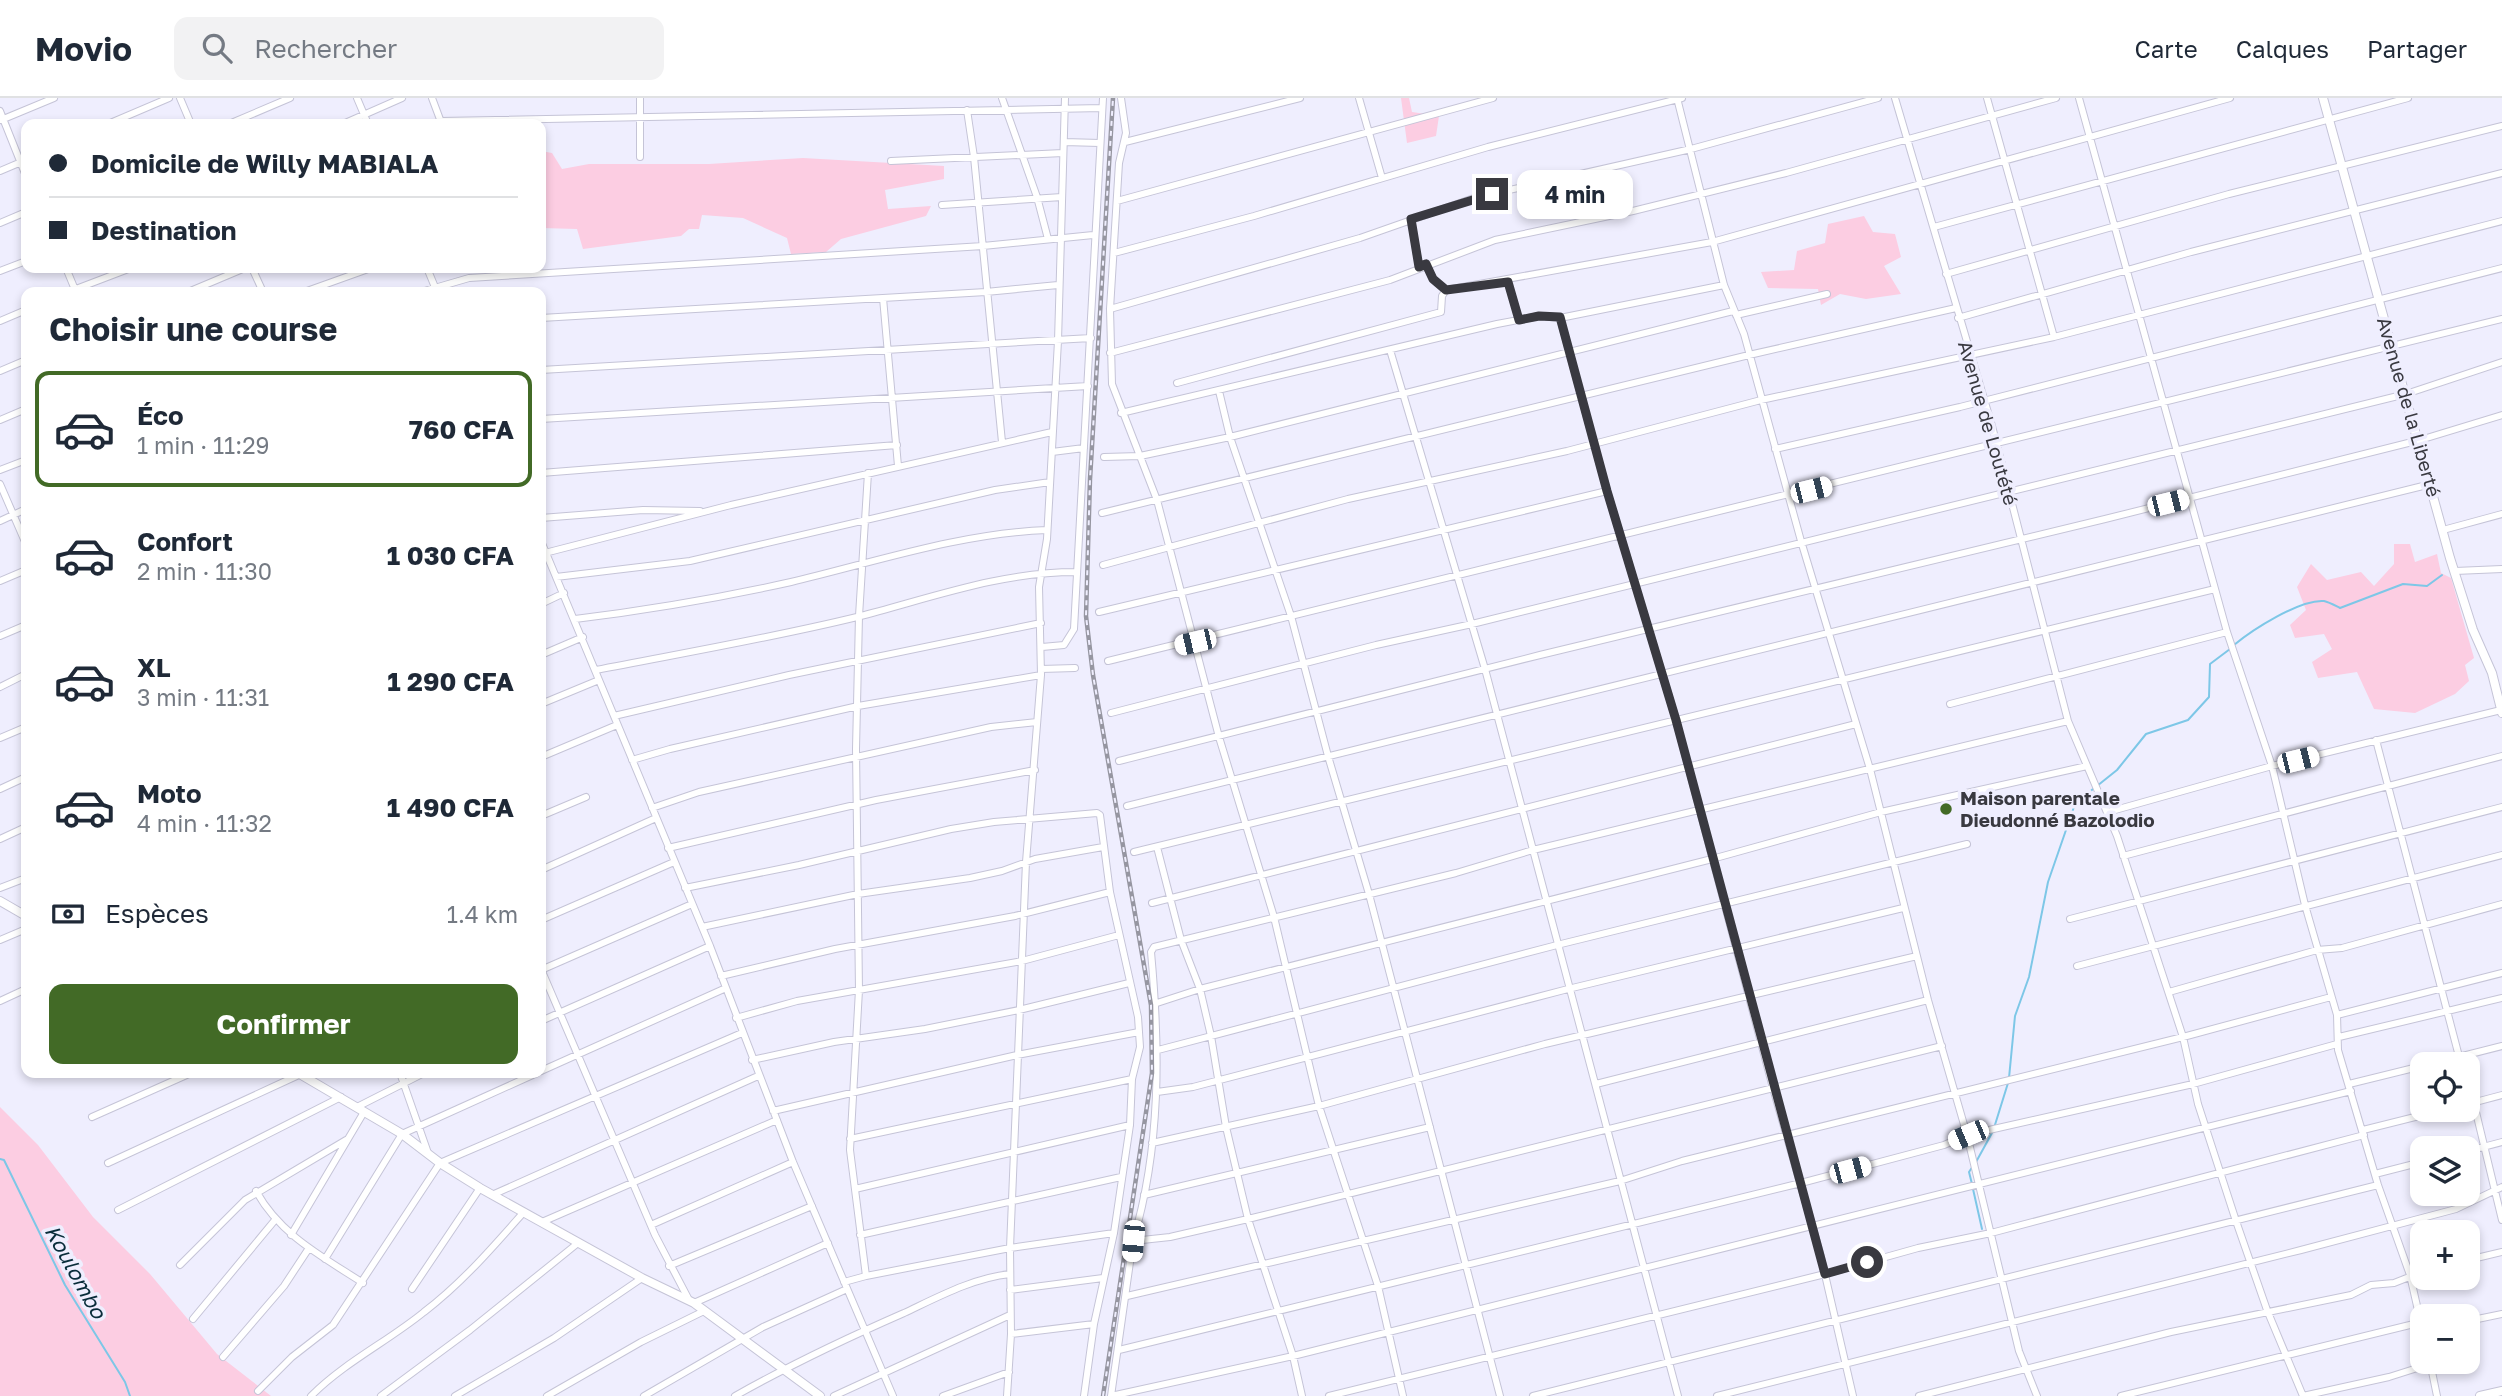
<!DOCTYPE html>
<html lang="fr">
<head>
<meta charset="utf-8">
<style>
  body { margin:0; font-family:"Golos Text",sans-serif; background:#f2f2f3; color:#1f2937; height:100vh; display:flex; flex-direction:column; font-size:26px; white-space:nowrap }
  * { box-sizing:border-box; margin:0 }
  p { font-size:23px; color:#747a83 }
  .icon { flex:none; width:38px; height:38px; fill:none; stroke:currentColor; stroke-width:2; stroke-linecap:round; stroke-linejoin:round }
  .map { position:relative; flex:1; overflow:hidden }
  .side { position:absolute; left:21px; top:189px; width:525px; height:791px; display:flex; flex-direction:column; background:#fff; border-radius:14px; box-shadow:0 4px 10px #0003 }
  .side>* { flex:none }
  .banner { position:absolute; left:21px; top:21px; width:525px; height:154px; border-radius:14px; box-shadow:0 4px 10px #0003; display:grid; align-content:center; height:154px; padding:0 28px; background:#fff }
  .controls { position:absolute; left:2410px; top:954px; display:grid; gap:14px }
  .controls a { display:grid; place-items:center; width:70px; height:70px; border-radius:14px; background:#fff; box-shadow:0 4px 10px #0003; font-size:35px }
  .end { position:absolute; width:32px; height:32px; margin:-16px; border:9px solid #393940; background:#fff; box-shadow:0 0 0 4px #fff }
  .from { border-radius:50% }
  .bubble { position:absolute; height:49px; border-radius:14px; background:#fff; box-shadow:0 4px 10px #0003; font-size:23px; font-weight:700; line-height:49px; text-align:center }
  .car { position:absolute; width:21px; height:42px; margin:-21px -10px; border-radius:9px; box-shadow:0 0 5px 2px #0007; background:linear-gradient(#fff 24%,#345 0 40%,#fff 0 76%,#345 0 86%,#fff 0) }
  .banner b { display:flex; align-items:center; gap:24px; height:66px; font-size:26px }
  .banner b+b { border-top:2px solid #e0e1e3 }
  .banner i { width:18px; height:18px; background:#1f2937 }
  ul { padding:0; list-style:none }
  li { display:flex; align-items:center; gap:21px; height:116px; margin:0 14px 10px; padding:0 14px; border:4px solid transparent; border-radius:14px }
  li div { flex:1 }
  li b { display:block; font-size:26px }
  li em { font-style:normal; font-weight:700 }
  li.current { border-color:#426a26 }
  li>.icon { width:63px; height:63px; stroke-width:1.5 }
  h2 { padding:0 28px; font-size:32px; line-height:84px }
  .pay { display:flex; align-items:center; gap:18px; height:77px; padding:0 28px; font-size:26px }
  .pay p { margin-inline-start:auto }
  .button { display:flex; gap:14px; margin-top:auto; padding:14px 28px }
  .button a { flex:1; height:80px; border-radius:14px; background:#426a26; color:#fff; font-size:28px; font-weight:700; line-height:80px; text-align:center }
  header { display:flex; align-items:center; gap:42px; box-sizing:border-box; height:98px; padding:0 35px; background:#fff; border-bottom:2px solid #e0e1e3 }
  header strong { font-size:33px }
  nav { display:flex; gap:38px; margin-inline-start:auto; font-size:24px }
  .search { width:490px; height:63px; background:#f2f2f3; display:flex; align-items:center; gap:18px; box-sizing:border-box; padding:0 24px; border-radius:14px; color:#747a83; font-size:26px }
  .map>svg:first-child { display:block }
  .green { fill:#fccde2 }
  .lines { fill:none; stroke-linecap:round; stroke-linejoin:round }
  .stream { stroke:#7dc7e7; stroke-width:2 }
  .minor-casing { stroke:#c5c4d7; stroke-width:8 }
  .tertiary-casing { stroke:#c5c4d7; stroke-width:10 }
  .minor { stroke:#fff; stroke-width:6 }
  .tertiary { stroke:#fff; stroke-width:8 }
  .rail-casing { stroke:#9696a1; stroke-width:4.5 }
  .rail { stroke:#efeefe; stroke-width:2; stroke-dasharray:5; stroke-linecap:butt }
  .route { stroke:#393940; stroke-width:9 }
  .poi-dot { fill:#426a26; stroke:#efeefe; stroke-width:2.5 }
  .labels { text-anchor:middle; stroke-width:7; stroke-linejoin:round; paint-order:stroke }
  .street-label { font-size:19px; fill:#393940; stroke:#efeefe }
  .poi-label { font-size:19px; font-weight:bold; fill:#393940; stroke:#efeefe; text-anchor:start }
  .water-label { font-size:21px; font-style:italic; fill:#092d3b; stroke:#efeefe }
</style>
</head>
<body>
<header>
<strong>Movio</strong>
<div class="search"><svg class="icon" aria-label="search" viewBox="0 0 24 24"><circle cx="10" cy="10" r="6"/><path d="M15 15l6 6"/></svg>Rechercher</div>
<nav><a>Carte</a><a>Calques</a><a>Partager</a></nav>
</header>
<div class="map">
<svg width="2502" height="1298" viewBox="0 0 2502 1298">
  <rect width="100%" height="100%" fill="#efeefe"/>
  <path class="green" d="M1401 0H1409L1412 14 1439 18 1436 38 1407 45Z
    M541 53 552 55 562 71 589 66H709L803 60 944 68V81L885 92 888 111 931 108 926 118 841 141 826 154 791 156 787 140 743 120 702 117 699 131H689L681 138 583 151 577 131 541 130Z
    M1864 118 1873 134 1895 136 1901 159 1884 168 1901 196 1866 201 1840 196 1821 207 1818 191 1768 190 1761 174 1794 172 1797 153 1825 145 1828 126Z
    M2394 446H2410L2415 464 2437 456 2441 475 2451 480 2474 560 2465 567 2469 583 2455 596 2415 615 2374 611 2357 574 2318 580 2312 564 2332 551 2324 536 2295 540 2290 527 2306 512 2297 489 2311 466 2327 482 2361 474 2374 488 2394 466Z
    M0 1009 38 1047 93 1119 150 1176 217 1256 271 1298H0Z"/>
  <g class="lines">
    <path class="stream" d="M2234 547C2252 532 2300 501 2324 503 2329 504 2336 508 2340 510L2403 486 2427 488 2442 477
      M2097 688 2117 672 2146 636 2188 622 2209 599 2210 566 2230 551
      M2009 980 2015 918 2029 879 2048 784 2075 706 2093 691
      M1994 1030 2008 985
      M0 1061 4 1062 65 1187 125 1284 130 1298
      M1976 1064 1992 1035
      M1972 1086 1969 1074 1973 1068
      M1973 1091 1982 1131"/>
    <defs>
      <path id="minor" d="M180 0 191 26
        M357 0 368 26
        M432 0 441 24
        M640 0V59
        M1002 0 1037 99 1048 141
        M1121 0 1126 35 1119 65 1110 211 1112 286 1157 402 1219 639 1274 819 1319 1008 1378 1188 1403 1298
        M1359 0 1382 80
        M1677 0 1724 187 1744 236 1801 443 1870 671 1928 902 1967 1037 2019 1253 2037 1298
        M1895 0 1992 328 2068 623 2117 738 2183 939 2198 1006 2236 1123 2267 1212 2303 1298 2389 1279 2430 1266
        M1987 0 2054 239
        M2079 0 2227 534 2272 668 2305 807 2337 917 2338 952 2378 1087 2410 1177 2422 1230
        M967 12 974 59 1002 344
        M0 13 26 78
        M1 22 54 0
        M441 23 1102 10
        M108 26 169 0
        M229 26 290 0
        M343 26 402 0
        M1064 44 1100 45
        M1125 44 1300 0
        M891 63 1063 55
        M0 73 26 62
        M1117 103 1493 0
        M942 107 1062 99
        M1411 121 1419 169
        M0 125 26 114
        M1934 129 2408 0
        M1114 155 1254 118 1488 49 1682 0
        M1426 166 1433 181 1446 192 1712 144 2230 0
        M66 170 76 194
        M252 170 263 194
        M427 170 437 194
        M0 173 26 163
        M1946 176 2229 96 2502 28
        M1508 184 1519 222
        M68 194 131 170
        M188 194 245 170
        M304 194 371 170
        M421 194 469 180 983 148 1093 137
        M883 200 898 368
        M1110 211 1360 140 1474 100 1691 51 1878 0
        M1736 217 1827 196
        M541 220 986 194 1058 187
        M1560 220 1607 393 1676 622 1773 990 1820 1155 1853 1298
        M1958 220 2191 154 2502 75
        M0 223 26 212
        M1390 252 1485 571 1678 1298
        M1110 255 1390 182 1495 142 1633 113 1786 75 2056 0
        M541 272 1091 240
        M0 273 26 262
        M1177 285 1441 214 1442 198 1446 192
        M1219 293 1230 339 1291 518 1328 658 1369 796 1500 1298
        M1121 315 1497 226 1539 218 1560 220 1724 187
        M541 321 1088 288
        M0 322 26 311
        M1775 351 1960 309 2502 170
        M1052 354 1084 350
        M1104 359 1140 358 1230 339 1733 213
        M0 372 26 362
        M541 375 897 347
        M0 386 26 446
        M1102 415 1749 257 1956 210
        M541 420 643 412 700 413
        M0 423 26 411
        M2443 432 2502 416
        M541 443 710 848 793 1064 893 1298
        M541 456 731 407 1052 334
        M1103 467 1348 401 1567 353 1761 302 2054 239 2502 123
        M2455 473 2502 471
        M556 479 690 463 995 392 1050 384
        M0 483 26 472
        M541 506 564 495
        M1099 514 1607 393
        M575 521C648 512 719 500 791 484 875 464 961 435 1047 432
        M0 538 26 527
        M1042 549 1064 547 1074 531 1103 0
        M541 557 583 539
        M1108 563 2502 221
        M1041 571 1075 570
        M596 572C683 555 771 540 857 519 931 500 1000 474 1076 474
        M0 589 26 576
        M541 606 599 582
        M1950 606 2227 534
        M1111 615 1376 547 1472 526 2406 296 2502 264
        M614 618 789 577 1041 525
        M0 640 26 629
        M2376 642 2461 966
        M541 659 617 627
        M632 662 670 651 858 608 1041 577
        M1119 663 1540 557 2105 421 2420 342 2502 317
        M0 691 26 679
        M1127 708 2431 386
        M652 710 699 694 991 629 1037 624
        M2108 714 2272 668 2501 612
        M541 718 586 699
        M0 741 26 729
        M1157 749 1181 842 1200 891 1211 938 1226 1029 1248 1121 1293 1258 1302 1298
        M668 750 876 702 1035 672
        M1134 754 2215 491
        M2123 758 2502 658
        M541 772 656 720
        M0 790 26 780
        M685 790 799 767 951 731 994 724 1097 715 1100 717 1110 794 1138 919 1140 949 1132 981 1130 1027 1114 1135 1094 1226 1084 1298
        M1152 805 1856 626
        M2070 821 2502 709
        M541 822 674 764
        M702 829 858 796 970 780 1002 773 1035 761 1103 749
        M0 842 26 831
        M2077 868 2502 757
        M541 871 655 1137 689 1202
        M541 872 692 806
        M721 878 835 851 1015 818 1110 794
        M2169 894 2317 852 2342 850 2502 806
        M0 903 26 891
        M1157 905 1200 891 1712 761 1881 714 2087 668
        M2337 917 2502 875
        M736 920 797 903 1022 863 1119 837
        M541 923 710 848
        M2339 939 2502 900
        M1158 952 1557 847 1967 746
        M752 962 834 944 925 931 1019 912 1129 885
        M2431 966 2502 948
        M541 973 726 890
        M400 975 428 1055
        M2468 981 2502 1122
        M1596 986 1928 902
        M2349 986 2422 968
        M1157 994 1193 989 1568 891 1903 810
        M2468 1006 2502 997
        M357 1009 424 975
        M773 1013 1017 957 1139 934
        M92 1019 191 975
        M2363 1032 2443 1012
        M850 1041 1132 981
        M1152 1045 1319 1008 1545 946 1917 858
        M2468 1053 2502 1044
        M108 1065 303 975
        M2375 1076 2422 1064
        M855 1091 1130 1027
        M256 1093C280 1137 323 1159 363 1185
        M492 1097 758 978
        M1144 1097 1430 1029
        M118 1112 341 999
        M542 1124 777 1022
        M651 1127 793 1064
        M291 1137 364 1014
        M860 1137 1121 1079
        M1133 1143C1161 1049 1160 951 1151 854L1154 849 1456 775 1533 752 2068 623
        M325 1161 402 1036 537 975
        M2468 1162 2502 1154
        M180 1167 245 1102 346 1042
        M669 1168 812 1108
        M866 1178 1010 1150 1114 1135
        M844 1184 866 1178 850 1052 859 892 856 651 859 518 868 375
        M412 1191 480 1090
        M1010 1192 1103 1180
        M1127 1198 1620 1083 1682 1063 2183 939 2331 899
        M694 1205 828 1145
        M193 1221 275 1122
        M2468 1223 2502 1216
        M1011 1236 1094 1226
        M1119 1252 1801 1085 1944 1047 1967 1037 2193 986 2337 946
        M223 1259 284 1188 309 1150
        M2430 1264 2437 1298
        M258 1293 292 1259 333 1227 440 1065 742 935
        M311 1298C345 1264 387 1244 424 1214 462 1185 492 1150 523 1115
        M381 1298 470 1232 578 1145
        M455 1298 554 1240 642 1180
        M547 1298 641 1244 704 1213
        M644 1298 763 1229 847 1191
        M735 1298C790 1267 847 1240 904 1215 938 1199 973 1180 1010 1176
        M834 1298 1010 1217
        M943 1298 1009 1274
        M1007 1298 1011 1236 1010 1150 1026 764 1041 577 1039 489 1047 441 1058 243 1065 0
        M1111 1298 1293 1258 2351 993
        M1111 1298 1133 1143 1170 1139 1248 1121 1942 948
        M1329 1298 1825 1176 1918 1150 1991 1135 2364 1037
        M1533 1298 2378 1087
        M1717 1298 2301 1152 2456 1111 2502 1089
        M1919 1298 2171 1234 2351 1197 2371 1187 2394 1185 2422 1174
        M2121 1298 2422 1224"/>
      <path id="tertiary" d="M2323 0 2450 460 2473 532 2492 575 2502 615
        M0 803 26 818
        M298 975 402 1036 440 1065 480 1090 642 1180 694 1205 820 1298
        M2480 1298 2502 1293"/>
    </defs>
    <use href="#minor" class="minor-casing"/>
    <use href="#tertiary" class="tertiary-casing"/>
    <use href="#minor" class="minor"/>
    <use href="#tertiary" class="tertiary"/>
    <defs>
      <path id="rail" d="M1103 1298 1152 975 1151 907 1093 577 1086 518 1090 381 1113 0"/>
    </defs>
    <use href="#rail" class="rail-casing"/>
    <use href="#rail" class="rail"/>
  </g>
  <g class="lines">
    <path class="route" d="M1492 96 1411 121 1419 169 1426 166 1433 181 1446 192 1508 184 1519 222 1539 218 1560 219 1607 393 1676 622 1825 1176 1867 1164"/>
  </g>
  <circle class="poi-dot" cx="1946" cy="711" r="7"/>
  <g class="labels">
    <g class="street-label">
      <text transform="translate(2409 309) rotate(74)" y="7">Avenue de la Liberté</text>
      <text transform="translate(1988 325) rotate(74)" y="7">Avenue de Loutété</text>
    </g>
    <g class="poi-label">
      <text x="1960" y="707">Maison parentale<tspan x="1960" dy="22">Dieudonné Bazolodio</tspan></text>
    </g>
    <g class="water-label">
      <text transform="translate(75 1174) rotate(61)" y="7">Koulombo</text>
    </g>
  </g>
</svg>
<div class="controls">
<a><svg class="icon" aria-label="locate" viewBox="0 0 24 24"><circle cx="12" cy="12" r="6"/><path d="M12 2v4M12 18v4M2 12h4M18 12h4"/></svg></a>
<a><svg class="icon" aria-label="layers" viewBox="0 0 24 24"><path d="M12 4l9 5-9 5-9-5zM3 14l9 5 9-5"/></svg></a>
<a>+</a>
<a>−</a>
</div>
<i class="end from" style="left:1867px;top:1164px"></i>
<i class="end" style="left:1492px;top:96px"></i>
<div class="bubble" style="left:1517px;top:72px;width:116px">4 min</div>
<i class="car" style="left:1811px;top:392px;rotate:76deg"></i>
<i class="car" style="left:2168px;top:405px;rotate:76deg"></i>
<i class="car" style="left:1195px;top:544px;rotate:257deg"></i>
<i class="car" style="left:2298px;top:662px;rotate:76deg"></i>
<i class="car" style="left:1968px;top:1037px;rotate:247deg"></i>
<i class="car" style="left:1850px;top:1072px;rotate:75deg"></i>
<i class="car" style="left:1133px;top:1143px;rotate:185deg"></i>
<div class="banner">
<b><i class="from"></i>Domicile de Willy MABIALA</b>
<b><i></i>Destination</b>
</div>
<section class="side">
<h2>Choisir une course</h2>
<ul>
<li class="current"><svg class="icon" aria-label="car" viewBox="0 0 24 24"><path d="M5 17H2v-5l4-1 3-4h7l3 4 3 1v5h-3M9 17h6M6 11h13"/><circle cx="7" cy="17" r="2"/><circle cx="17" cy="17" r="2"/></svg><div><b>Éco</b><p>1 min · 11:29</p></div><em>760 CFA</em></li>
<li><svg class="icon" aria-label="car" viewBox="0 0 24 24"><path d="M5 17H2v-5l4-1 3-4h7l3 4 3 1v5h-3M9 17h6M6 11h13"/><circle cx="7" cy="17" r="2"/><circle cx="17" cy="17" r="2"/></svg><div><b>Confort</b><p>2 min · 11:30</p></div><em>1 030 CFA</em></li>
<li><svg class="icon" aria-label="car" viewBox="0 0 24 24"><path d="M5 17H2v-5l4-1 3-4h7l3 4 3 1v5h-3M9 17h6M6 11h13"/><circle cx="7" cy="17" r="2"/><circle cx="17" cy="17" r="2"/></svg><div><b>XL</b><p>3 min · 11:31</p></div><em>1 290 CFA</em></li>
<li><svg class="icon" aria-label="car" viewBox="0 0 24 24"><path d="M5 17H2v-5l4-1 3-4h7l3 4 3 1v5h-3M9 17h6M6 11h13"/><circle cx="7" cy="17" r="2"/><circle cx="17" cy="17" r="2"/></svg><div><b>Moto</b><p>4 min · 11:32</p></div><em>1 490 CFA</em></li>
</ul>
<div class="pay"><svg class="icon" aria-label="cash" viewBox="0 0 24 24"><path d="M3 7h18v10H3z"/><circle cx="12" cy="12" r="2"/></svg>Espèces<p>1.4 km</p></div>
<div class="button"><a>Confirmer</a></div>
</section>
</div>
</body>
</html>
